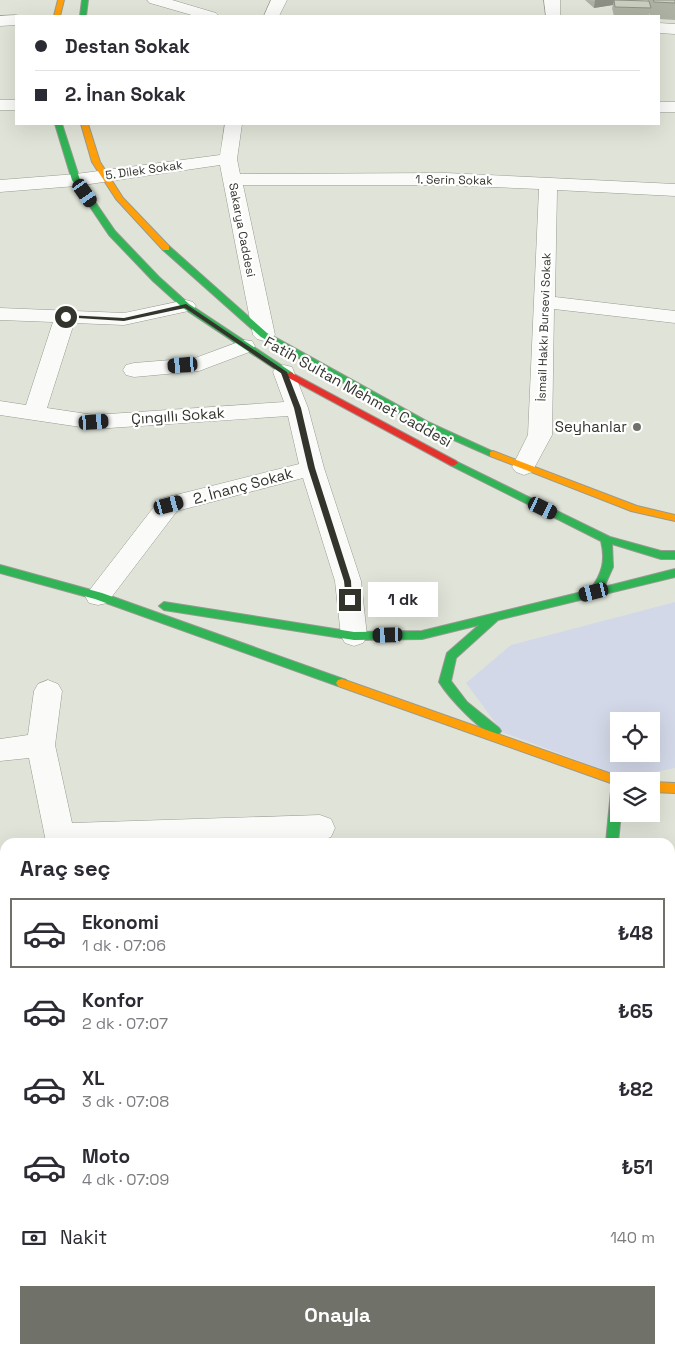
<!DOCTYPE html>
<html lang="tr">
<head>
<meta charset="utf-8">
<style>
  body { margin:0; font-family:"Space Grotesk",sans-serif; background:#f2f2f3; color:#2b2b33; height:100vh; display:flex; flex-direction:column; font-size:19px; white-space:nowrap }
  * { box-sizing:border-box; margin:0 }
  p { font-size:16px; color:#7c7c81 }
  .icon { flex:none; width:28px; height:28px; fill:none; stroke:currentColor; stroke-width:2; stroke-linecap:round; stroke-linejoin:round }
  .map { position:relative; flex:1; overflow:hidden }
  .side { position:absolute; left:0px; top:838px; width:675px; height:516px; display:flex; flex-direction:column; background:#fff; border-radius:15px 15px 0 0; box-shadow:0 5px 20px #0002 }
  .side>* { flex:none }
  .top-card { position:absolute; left:15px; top:15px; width:645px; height:110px; border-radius:0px; box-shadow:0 5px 20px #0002; display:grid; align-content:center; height:110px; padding:0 20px; background:#fff }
  .controls { position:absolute; left:610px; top:712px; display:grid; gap:10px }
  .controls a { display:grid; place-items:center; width:50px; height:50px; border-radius:0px; background:#fff; box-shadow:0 5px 20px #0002; font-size:25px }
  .end { position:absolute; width:22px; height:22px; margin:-11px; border:6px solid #33352d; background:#fff; box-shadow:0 0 0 2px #fff }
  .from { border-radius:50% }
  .bubble { position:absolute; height:35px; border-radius:0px; background:#fff; box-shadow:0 5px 20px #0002; font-size:16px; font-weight:600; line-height:35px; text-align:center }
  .car { position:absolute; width:15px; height:30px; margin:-15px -8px; border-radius:6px; box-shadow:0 0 4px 1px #0007; background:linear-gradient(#222 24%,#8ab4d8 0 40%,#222 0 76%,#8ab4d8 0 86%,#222 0) }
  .top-card b { display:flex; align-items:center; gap:18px; height:48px; font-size:19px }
  .top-card b+b { border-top:1px solid #e1e1e2 }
  .top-card i { width:12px; height:12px; background:#2b2b33 }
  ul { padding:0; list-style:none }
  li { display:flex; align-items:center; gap:15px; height:70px; margin:0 10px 8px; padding:0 10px; border:2px solid transparent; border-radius:0px }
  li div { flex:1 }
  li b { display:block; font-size:19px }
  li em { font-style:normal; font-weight:600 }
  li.current { border-color:#707269 }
  li>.icon { width:45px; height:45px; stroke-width:1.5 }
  h2 { padding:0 20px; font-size:22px; line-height:60px }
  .pay { display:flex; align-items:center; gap:12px; height:55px; padding:0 20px; font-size:19px }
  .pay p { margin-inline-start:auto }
  .action { display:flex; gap:10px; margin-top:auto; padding:10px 20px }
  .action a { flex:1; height:58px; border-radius:0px; background:#707269; color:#fff; font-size:20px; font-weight:600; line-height:58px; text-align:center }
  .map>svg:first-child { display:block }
  .green { fill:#d3d8e8; fill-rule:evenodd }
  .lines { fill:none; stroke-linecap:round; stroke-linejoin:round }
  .street-casing { stroke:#979a90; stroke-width:1 }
  .fast-casing { stroke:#979a90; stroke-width:2 }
  .slow-casing { stroke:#979a90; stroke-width:2 }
  .jam-casing { stroke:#979a90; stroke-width:2 }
  .street { fill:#fafbf9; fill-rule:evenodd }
  .fast { fill:#30b455; fill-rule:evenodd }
  .slow { fill:#ff9f0a; fill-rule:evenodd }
  .jam { fill:#e5322d; fill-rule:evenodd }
  .wall { fill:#adb1a3 }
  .shaded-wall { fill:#8d9085 }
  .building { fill:#c9cebe; stroke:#8d9085 }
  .route { fill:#33352d }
  .poi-dot { fill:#707269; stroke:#fff; stroke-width:2 }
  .labels { text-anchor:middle; stroke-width:4.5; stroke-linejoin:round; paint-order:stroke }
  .far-street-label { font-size:12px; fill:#33352d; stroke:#fff }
  .street-label { font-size:15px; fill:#33352d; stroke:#fff }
  .poi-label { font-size:15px; fill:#33352d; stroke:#fff; text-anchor:end }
</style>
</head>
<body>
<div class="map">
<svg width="675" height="1353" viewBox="0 0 675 1353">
  <rect width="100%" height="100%" fill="#e0e4d8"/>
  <path class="green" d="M675 602V768L625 778 502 732 466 683 511 645ZM619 721H651V754H619Z"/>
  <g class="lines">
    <defs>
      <path id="street" d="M147 0H172L216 13 219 16H195L150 3Z
        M271 0H287L279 16H264Z
        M544 0H560V16H546Z
        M16 15 20 16H16V25L0 26V16Z
        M659 23 675 24V34L659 33Z
        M0 100H16V110H0Z
        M659 102H675V112H659Z
        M225 124H242L237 159 240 174 446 173 675 184V196L557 190 555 297 675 311V323L554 309 552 435 532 472 524 475 516 472 512 467 528 435 539 189 446 185H243L275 335 271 339 264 341 257 339 253 335 220 165 76 186 0 192V180L76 174 220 155Z
        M186 300 193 302 196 306 193 310 124 325 74 323 47 408 94 415 284 402 273 372 276 367 284 365 292 367 308 408 324 468 361 581 367 636 363 643 354 646 345 643 341 636 335 581 303 478 177 511 107 603 98 605 89 603 85 596 160 499 299 464 288 416 94 429 0 415V401L26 405 53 322 0 320V308L124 313Z
        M244 340 252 341 255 346 252 351 199 371 134 377 126 375 123 370 126 365 134 363 195 358Z
        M48 680 58 684 62 691 55 745 72 823 320 815 331 819 335 828 331 837 320 841 259 842H46L29 758 0 761V739L28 735 34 691 38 684Z
        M5 1314V1349H17L0 1353V1316Z
        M675 1319V1353H656L654 1349H670V1320Z
        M111 1349H154L156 1353H113Z
        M464 1349H518L516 1353H462Z"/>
      <path id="fast" d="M82 0H88L86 16H80Z
        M55 124H62L80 180 115 231 159 277 189 304 293 373V377H287L183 308 153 281 109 235 72 180Z
        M163 246H169L267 333 428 422 498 454 496 456H490L422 426 261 337 163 250Z
        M453 460 610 537 661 551H675V559H661L612 544 613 567 604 587 675 569V577L498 620 456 658 451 681 467 702 499 728 501 731 499 734C485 739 447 695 439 682L447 653 479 625 422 639 354 640 164 610 159 606 164 602 354 632 422 631 590 590C602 574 606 561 601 541L450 465 448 463Z
        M0 565 102 593 346 680 348 683 346 686H338L95 599 0 573Z
        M618 776 622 778 624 781H619V814H621L618 842H606L612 781 614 778Z"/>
      <path id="slow" d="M58 0H64L60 16H54Z
        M81 124H88L100 162 123 198 169 246V250H163L116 199 92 162Z
        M493 451 637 506 675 515V521L631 511 490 456V452Z
        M342 679 623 778 625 781H619V786L338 686 336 683 338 680Z
        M651 782 675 783V793L651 792Z
        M611 1349H627L629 1353H612Z"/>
      <path id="jam" d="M290 372 456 461 458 463 453 466 450 465 287 377 286 375Z"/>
    </defs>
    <use href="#street" class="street-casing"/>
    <use href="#fast" class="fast-casing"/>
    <use href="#slow" class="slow-casing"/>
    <use href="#jam" class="jam-casing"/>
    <use href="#street" class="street"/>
    <use href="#fast" class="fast"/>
    <use href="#slow" class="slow"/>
    <use href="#jam" class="jam"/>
  </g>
  <path class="wall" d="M585 0 648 1 647 0H675V20L659 19V16H650V13L649 16H614L612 8 613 5 594 8Z"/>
  <path class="shaded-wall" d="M595 0H614L613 5 594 8Z"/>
  <path class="building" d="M614 0 649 1 651 8 615 7Z
    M653 0H675V3L654 2Z"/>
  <path class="route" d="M186 304 287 372 301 408 315 468 351 581 352 602 346 600 344 581 308 468 294 408 281 373 185 308 124 321 62 317 66 315 124 318Z"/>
  <circle class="poi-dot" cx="637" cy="427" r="5"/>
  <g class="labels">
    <g class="far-street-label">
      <text transform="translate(144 170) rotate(-8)" y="4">5. Dilek Sokak</text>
      <text transform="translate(454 180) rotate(1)" y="4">1. Serin Sokak</text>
      <text transform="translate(242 230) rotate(79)" y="4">Sakarya Caddesi</text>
      <text transform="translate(544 327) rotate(-88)" y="4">İsmail Hakkı Bursevi Sokak</text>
    </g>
    <g class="street-label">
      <text transform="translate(358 392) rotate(29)" y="5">Fatih Sultan Mehmet Caddesi</text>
      <text transform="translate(178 416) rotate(-4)" y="5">Çıngıllı Sokak</text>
      <text transform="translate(243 486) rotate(-15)" y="5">2. İnanç Sokak</text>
    </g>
    <g class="poi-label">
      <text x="627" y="432">Seyhanlar</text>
    </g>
  </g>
</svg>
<div class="controls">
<a><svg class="icon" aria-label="locate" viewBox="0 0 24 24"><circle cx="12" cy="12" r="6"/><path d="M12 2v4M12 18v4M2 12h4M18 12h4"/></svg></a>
<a><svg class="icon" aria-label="layers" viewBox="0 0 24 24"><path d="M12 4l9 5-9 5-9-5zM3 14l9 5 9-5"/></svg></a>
</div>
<i class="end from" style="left:66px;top:317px"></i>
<i class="end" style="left:350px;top:600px"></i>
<div class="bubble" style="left:368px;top:582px;width:70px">1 dk</div>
<i class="car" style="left:85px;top:193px;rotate:145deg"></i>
<i class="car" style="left:183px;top:365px;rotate:265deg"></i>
<i class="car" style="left:94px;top:422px;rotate:86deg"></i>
<i class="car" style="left:169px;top:505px;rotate:75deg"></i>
<i class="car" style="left:543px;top:508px;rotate:116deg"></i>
<i class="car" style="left:594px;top:592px;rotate:256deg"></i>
<i class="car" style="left:388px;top:635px;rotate:268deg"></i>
<div class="top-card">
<b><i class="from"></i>Destan Sokak</b>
<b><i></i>2. İnan Sokak</b>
</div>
<section class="side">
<h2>Araç seç</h2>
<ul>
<li class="current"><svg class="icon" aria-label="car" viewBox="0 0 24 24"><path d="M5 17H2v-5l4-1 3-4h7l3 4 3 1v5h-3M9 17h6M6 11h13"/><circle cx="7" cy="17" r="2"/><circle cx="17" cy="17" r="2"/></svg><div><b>Ekonomi</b><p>1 dk · 07:06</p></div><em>₺48</em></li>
<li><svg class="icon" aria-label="car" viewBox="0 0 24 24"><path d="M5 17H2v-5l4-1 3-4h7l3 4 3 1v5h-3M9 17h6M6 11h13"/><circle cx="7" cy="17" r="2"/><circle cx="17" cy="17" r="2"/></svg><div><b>Konfor</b><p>2 dk · 07:07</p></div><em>₺65</em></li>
<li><svg class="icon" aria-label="car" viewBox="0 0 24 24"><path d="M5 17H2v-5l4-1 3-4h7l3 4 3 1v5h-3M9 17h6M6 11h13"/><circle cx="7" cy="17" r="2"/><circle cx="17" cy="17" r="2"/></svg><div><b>XL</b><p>3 dk · 07:08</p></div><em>₺82</em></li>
<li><svg class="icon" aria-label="car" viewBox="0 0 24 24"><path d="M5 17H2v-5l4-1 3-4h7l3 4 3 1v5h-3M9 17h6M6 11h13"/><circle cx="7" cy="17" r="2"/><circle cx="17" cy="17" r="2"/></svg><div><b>Moto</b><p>4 dk · 07:09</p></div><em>₺51</em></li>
</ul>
<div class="pay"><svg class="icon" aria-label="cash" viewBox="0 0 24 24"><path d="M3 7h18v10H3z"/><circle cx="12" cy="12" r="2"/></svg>Nakit<p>140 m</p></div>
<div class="action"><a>Onayla</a></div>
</section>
</div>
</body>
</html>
